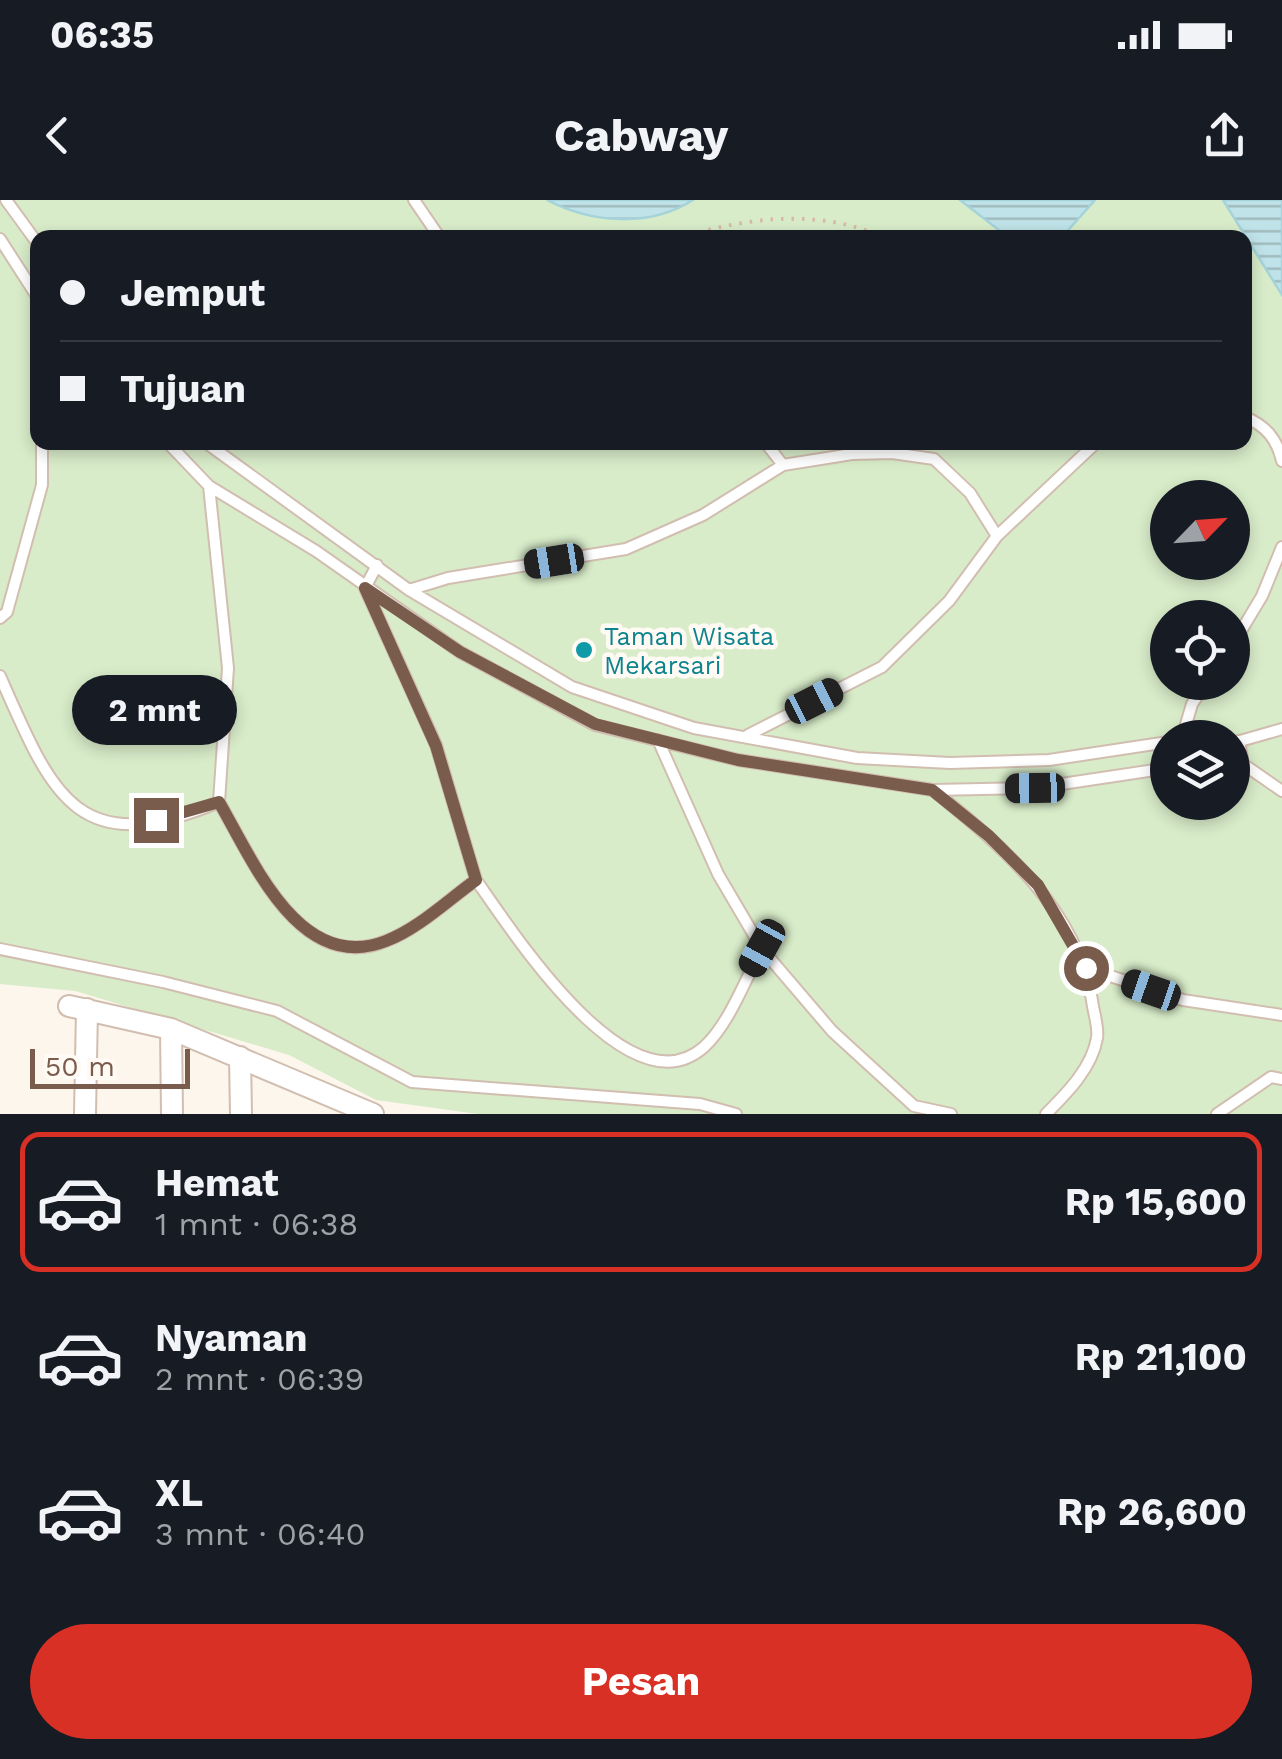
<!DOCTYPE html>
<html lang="id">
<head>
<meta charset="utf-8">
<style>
  body { margin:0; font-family:"Work Sans",sans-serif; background:#242831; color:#f1f3f6; height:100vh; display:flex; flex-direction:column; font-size:38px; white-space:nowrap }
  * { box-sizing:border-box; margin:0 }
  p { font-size:32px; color:#9ea1a6 }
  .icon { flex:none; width:55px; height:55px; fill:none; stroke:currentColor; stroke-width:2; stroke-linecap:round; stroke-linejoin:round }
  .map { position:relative; height:914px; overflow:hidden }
  .details { display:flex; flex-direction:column; background:#171b24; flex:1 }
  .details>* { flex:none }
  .guide { position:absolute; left:30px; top:30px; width:1222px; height:220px; border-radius:20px; box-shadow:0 5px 15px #0003; display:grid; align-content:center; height:220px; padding:0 30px; background:#171b24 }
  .needle { width:65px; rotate:65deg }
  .buttons { position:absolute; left:1150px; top:280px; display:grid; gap:20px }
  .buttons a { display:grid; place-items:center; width:100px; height:100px; border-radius:50%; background:#171b24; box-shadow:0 5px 15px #0003; font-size:50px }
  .scale { position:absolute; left:30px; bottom:25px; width:160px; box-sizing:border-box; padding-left:10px; border:5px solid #7a5c4d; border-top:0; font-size:28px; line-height:35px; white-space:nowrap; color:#7a5c4d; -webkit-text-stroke:8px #fffaf3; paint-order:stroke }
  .end { position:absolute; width:45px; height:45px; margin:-22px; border:12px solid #7a5c4d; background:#fff; box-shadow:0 0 0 5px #fff }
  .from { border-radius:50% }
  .bubble { position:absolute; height:70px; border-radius:35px; background:#171b24; box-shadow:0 5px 15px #0003; font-size:32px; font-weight:700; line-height:70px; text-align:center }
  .car { position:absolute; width:30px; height:60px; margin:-30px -15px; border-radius:12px; box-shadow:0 0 8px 2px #0007; background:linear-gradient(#222 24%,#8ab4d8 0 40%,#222 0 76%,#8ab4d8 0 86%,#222 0) }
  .guide b { display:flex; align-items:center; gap:35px; height:95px; font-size:38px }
  .guide b+b { border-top:2px solid #363941 }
  .guide i { width:25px; height:25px; background:#f1f3f6 }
  ul { padding:18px 0 0; list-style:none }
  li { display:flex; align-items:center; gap:30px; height:140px; margin:0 20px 15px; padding:0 10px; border:5px solid transparent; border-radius:20px }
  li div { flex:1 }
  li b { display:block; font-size:38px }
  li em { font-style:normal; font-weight:700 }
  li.on { border-color:#d93025 }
  li>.icon { width:90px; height:90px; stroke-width:1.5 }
  .primary-button { display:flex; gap:20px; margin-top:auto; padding:20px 30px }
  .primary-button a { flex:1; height:115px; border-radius:60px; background:#d93025; color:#fff; font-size:40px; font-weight:700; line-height:115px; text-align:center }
  .status { display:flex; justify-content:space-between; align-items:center; height:70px; padding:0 50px; background:#171b24; direction:ltr }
  .status svg { height:28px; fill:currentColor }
  header { display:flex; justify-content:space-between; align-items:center; height:130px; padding:0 30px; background:#171b24; font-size:45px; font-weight:700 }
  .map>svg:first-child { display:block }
  .green { fill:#d8ecc9; fill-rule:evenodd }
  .water { fill:url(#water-rules); stroke:#a5d3da; stroke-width:2.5 }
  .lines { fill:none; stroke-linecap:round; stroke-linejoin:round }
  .service-casing { stroke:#d1beb0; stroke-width:14 }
  .minor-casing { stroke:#d1beb0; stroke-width:24 }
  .path { stroke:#d9b8a5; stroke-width:4; stroke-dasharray:2.5 8; stroke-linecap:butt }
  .service { stroke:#fff; stroke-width:10 }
  .minor { stroke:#fff; stroke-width:20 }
  .route { stroke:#7a5c4d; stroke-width:12 }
  .culture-dot { fill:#0f9aa8; stroke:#fffaf3; stroke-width:4 }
  .labels { text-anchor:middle; stroke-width:9; stroke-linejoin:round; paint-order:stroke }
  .culture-label { font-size:25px; fill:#0d838f; stroke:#fffaf3; text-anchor:start }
</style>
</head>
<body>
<div class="status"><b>06:35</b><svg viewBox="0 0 49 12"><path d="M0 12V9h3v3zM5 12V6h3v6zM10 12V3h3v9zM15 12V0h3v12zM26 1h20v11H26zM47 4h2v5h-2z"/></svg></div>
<header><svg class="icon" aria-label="back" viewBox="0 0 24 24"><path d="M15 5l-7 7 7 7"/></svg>Cabway<svg class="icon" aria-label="share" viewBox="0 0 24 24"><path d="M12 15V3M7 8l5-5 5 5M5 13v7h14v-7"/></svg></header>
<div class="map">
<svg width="1282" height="914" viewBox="0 0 1282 914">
  <defs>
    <pattern id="water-rules" width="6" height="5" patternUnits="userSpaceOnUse" patternTransform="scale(2.5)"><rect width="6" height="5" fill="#bfe3e8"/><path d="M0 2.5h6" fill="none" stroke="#a0bbbe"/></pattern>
  </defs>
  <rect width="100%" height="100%" fill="#fdf6ec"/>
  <path class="green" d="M0 0H1282V914H478L376 900 289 855 75 791 0 784ZM38 38H1245V242H38ZM1168 298H1232V362H1168ZM1168 418H1232V482H1168ZM1168 538H1232V602H1168Z"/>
  <path class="water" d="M547 0H693C649 28 591 23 547 0Z
    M960 0H1095L1062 37H1008Z
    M1223 0H1282V95Z"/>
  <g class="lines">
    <defs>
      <path id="service" d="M6 0 38 44
        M414 0 440 38
        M0 39 38 98
        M1245 217C1266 226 1277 239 1282 261
        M167 242 209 286 316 351 460 452 595 525 738 560 933 590 1035 588 1168 568
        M205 242 409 390 572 487 694 528 857 558 950 563 1049 560 1168 542
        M765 242 783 265
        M997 336 1097 242
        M377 365 365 388 436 545 476 680
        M409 390 448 378 626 349 703 315 783 265 852 254 892 253 934 259 970 293 997 336 949 401 882 467 748 535
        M0 418 7 412 42 285V242
        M1232 446 1262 396 1282 347
        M0 476C52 594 76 662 219 602L228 468 209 286
        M1182 538 1192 504 1207 482
        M658 540 718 674 762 749
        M1239 541 1243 564 1282 591
        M1233 543 1282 529
        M933 590C1002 646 1076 708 1092 800 1093 811 1099 827 1097 838 1092 868 1067 893 1046 914
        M219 602C253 660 300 776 386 741 418 729 448 700 476 680 511 729 628 914 704 847 730 823 745 779 762 749L832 831 914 906 951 914
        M0 749 163 782 277 811 412 882 700 904 736 914
        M1086 768 1183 800 1282 815
        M1217 914 1271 877 1282 879"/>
      <path id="minor" d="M69 806 171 829 373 914
        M171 829 172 914
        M240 857 241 914
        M85 914 87 809"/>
    </defs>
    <use href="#service" class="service-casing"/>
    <use href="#minor" class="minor-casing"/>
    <path class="path" d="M678 38C747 18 817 7 885 38"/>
    <use href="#service" class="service"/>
    <use href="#minor" class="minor"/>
  </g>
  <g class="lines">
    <path class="route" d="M156 620 219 602C253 661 300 775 386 741 418 729 448 700 476 680L436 546 365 388 460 452 595 524 738 560 932 590 989 636 1038 685 1086 768"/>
  </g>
  <circle class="culture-dot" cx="584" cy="450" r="10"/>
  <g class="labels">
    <g class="culture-label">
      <text x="604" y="445">Taman Wisata<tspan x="604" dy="29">Mekarsari</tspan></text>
    </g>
  </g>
</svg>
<div class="buttons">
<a><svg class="needle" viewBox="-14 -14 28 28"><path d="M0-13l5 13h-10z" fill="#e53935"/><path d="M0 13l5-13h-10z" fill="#9ea1a6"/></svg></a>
<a><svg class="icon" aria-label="locate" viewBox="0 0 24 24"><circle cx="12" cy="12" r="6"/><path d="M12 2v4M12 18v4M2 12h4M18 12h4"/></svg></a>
<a><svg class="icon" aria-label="layers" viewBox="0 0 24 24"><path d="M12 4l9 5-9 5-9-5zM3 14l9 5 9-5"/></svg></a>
</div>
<div class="scale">50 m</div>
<i class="end from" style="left:1086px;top:768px"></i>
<i class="end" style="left:156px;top:620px"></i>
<div class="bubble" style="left:72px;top:475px;width:165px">2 mnt</div>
<i class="car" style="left:554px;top:361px;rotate:261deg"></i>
<i class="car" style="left:814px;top:501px;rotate:63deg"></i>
<i class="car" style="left:1035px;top:588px;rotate:269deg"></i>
<i class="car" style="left:762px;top:748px;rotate:209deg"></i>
<i class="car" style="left:1151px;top:790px;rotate:289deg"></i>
<div class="guide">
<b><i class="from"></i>Jemput</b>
<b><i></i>Tujuan</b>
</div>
</div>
<section class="details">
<ul>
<li class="on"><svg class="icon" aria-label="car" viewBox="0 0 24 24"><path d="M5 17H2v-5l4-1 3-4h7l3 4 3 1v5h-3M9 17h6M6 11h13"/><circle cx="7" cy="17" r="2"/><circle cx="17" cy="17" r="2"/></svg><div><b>Hemat</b><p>1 mnt · 06:38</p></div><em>Rp 15,600</em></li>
<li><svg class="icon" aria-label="car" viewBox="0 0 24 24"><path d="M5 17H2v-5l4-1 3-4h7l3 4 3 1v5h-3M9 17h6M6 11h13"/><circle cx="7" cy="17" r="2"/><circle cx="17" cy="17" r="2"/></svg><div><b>Nyaman</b><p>2 mnt · 06:39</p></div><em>Rp 21,100</em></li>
<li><svg class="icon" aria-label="car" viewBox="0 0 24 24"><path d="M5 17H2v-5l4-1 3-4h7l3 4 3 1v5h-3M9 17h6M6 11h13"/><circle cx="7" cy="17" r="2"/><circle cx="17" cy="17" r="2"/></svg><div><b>XL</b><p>3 mnt · 06:40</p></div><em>Rp 26,600</em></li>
</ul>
<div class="primary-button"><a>Pesan</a></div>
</section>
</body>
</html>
